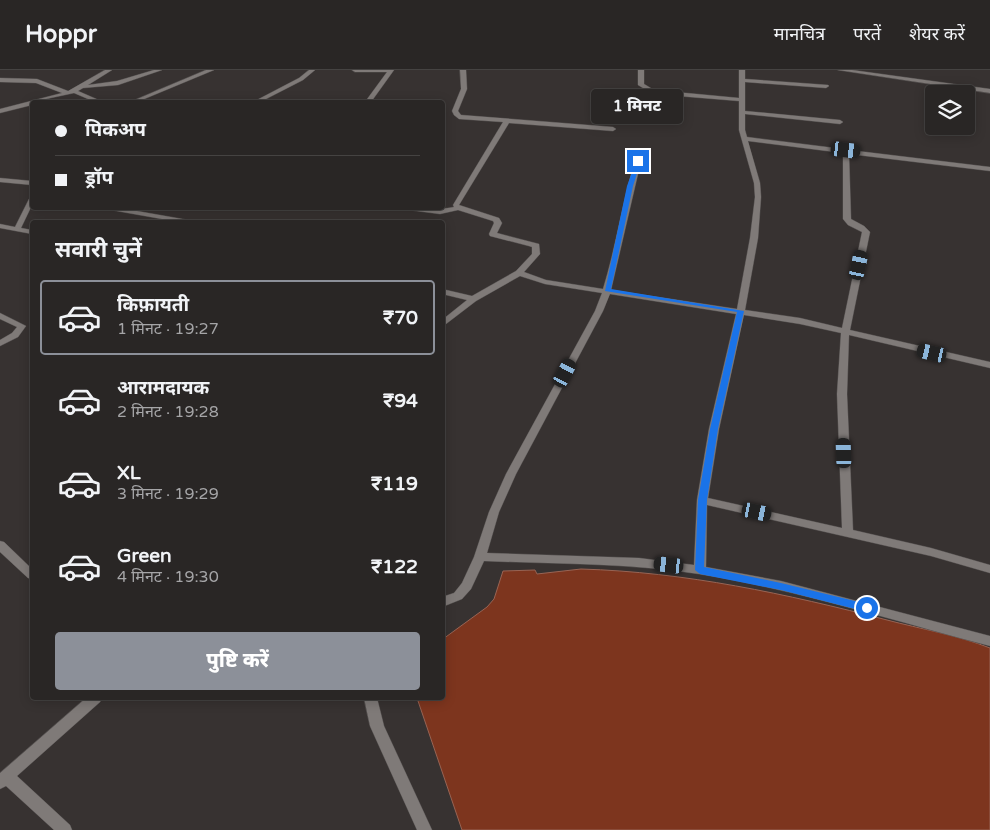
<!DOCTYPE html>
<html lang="hi">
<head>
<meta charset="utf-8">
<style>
  body { margin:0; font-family:"Varela Round","Noto Sans Devanagari",sans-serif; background:#353232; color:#f1f3f6; height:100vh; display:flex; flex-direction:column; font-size:19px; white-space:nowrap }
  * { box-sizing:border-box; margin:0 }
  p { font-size:16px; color:#a5a5a7 }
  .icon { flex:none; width:28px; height:28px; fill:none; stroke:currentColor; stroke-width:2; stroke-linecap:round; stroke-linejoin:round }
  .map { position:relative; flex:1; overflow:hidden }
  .panel { position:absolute; left:30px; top:150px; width:415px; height:480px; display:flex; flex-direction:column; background:#292625; border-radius:5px; box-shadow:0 2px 12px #0003,0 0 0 1px #454342 }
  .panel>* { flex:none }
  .banner { position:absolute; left:30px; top:30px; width:415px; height:110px; border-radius:5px; box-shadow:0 2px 12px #0003,0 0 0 1px #454342; display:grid; align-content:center; height:110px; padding:0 25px; background:#292625 }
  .tools { position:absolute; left:925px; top:15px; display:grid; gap:10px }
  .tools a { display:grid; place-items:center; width:50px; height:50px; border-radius:5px; background:#292625; box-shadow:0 2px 12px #0003,0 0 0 1px #454342; font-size:25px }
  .end { position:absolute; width:22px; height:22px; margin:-11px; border:6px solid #1a73e8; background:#fff; box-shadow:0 0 0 2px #fff }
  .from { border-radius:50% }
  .bubble { position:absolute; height:35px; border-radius:5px; background:#292625; box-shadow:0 2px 12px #0003,0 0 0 1px #454342; font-size:16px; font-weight:800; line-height:35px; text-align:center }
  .car { position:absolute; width:15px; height:30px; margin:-15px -8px; border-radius:6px; box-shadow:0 0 4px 1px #0007; background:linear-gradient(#222 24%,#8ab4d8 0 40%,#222 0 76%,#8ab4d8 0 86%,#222 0) }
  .banner b { display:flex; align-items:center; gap:18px; height:48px; font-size:19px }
  .banner b+b { border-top:1px solid #454342 }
  .banner i { width:12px; height:12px; background:#f1f3f6 }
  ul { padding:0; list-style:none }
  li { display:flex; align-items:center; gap:15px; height:75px; margin:0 10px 8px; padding:0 15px; border:2px solid transparent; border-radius:5px }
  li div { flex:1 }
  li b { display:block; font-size:19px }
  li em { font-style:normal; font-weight:800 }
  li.selected { border-color:#8c9099 }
  li>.icon { width:45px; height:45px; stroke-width:1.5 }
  h2 { padding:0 25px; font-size:22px; line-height:60px }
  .cta { display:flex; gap:10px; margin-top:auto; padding:10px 25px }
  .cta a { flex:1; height:58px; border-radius:5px; background:#8c9099; color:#fff; font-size:20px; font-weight:800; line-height:58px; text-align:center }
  header { display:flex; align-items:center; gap:30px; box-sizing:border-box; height:70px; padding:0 25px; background:#292625; border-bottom:1px solid #454342 }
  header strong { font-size:24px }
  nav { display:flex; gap:28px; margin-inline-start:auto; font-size:18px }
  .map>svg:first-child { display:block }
  .water { fill:#7d351e; stroke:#986454 }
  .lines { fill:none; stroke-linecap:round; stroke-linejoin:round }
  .street-casing { stroke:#524e4d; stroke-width:1 }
  .street { fill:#7f7a78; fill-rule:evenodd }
  .route { fill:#1a73e8 }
</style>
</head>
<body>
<header>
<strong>Hoppr</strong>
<nav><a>मानचित्र</a><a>परतें</a><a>शेयर करें</a></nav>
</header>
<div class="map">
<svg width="990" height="760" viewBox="0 0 990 760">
  <rect width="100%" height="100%" fill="#373231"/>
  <path class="water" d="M581 499C685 502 787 524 887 550 921 559 957 565 990 578V760H462L417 628H442L443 569 487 537 494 529 503 501 535 500 537 504Z"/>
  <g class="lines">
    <defs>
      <path id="street" d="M105 0H112L88 15 117 11 154 0H162L118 15 83 18 78 21 101 31V32H95L74 23 32 32V35L0 43V39L62 23 36 13 0 12V8L37 9 68 21Z
        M206 0H214L137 32H130Z
        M309 0H315L303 10 266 29 280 31V32H253L299 8Z
        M352 0H394L371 32H365L387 2H355Z
        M460 0H466L467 19 458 41 461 45 613 57 616 59 613 61 509 53 459 135 499 148 502 153 497 163 539 174 540 184 524 202 546 210 603 219C616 177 622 133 635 91L638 89 641 91 611 220 737 239 750 168 755 127 754 113 739 60V31L653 24 638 15V0H644V14L654 20 739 28V0H745V9L828 15 829 16 826 18 745 12V41L840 50 843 52 840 54 745 44V60L747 67 843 79 846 78 849 80 990 97V101L849 84 851 149 864 156 870 162 850 260 990 292V298L849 265 847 324 853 460 931 478 990 495V503L931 486 707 435 706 497 781 511 990 566V576C894 551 798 520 699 504 628 493 556 494 484 491L471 519 462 529 442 537V527L454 523 462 513 474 487 489 442 506 404 595 241 602 223 545 214 520 206 476 231 442 257V250L467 230 442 224V219L472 226 516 201 532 184V177L529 176 490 166 489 164 494 153 493 151 458 140 440 144 409 140 406 138C422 136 436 141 454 137L453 135 503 52 459 49 454 45 452 41 461 19ZM748 71 843 83V149L848 155 862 162 842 258 800 248 745 240 758 168 761 127 760 113ZM610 224 736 244 709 359 697 430 694 495 639 488 487 483 499 442 516 404 603 241ZM744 245 800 254 841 263 837 324 842 458 708 428 719 359Z
        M838 0H852L990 19V23Z
        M0 108 32 111V115L0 112Z
        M32 127V135L21 158 32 160V164L0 158V154L15 157 29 129Z
        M108 138H120L188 150 192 152H179L111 140Z
        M0 243 26 256 18 267 0 276V270L12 263 17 257 0 249Z
        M0 471 4 472 32 499V509L28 508 0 482Z
        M86 628H102L100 632 17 706 70 755 72 760H54L6 716 0 719V703Z
        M364 628H377L384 656 432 760H417L370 656Z"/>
    </defs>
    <use href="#street" class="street-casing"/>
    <use href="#street" class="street"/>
  </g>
  <path class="route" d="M638 89 641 91 633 116 611 219 744 241 718 359 707 430 704 497 781 513 867 534 871 535V541L867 542 781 520 700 504 695 500 698 430 710 359 737 242 605 221 627 116 636 91Z"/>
</svg>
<div class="tools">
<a><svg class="icon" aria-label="layers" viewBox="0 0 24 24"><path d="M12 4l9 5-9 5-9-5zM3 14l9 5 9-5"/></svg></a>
</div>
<i class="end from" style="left:867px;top:538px"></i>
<i class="end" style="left:638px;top:91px"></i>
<div class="bubble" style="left:591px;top:19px;width:92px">1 मिनट</div>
<i class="car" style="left:846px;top:80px;rotate:97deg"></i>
<i class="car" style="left:859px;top:195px;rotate:12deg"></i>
<i class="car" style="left:932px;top:283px;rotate:283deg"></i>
<i class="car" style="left:565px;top:303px;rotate:28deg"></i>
<i class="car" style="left:844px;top:383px;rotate:358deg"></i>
<i class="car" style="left:757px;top:442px;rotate:102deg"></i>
<i class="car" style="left:669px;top:495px;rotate:276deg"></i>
<div class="banner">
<b><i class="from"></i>पिकअप</b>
<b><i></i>ड्रॉप</b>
</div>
<section class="panel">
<h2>सवारी चुनें</h2>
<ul>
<li class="selected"><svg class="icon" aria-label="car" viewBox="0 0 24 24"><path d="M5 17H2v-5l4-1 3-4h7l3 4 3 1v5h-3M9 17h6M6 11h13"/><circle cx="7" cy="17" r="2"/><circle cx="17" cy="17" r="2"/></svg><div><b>किफ़ायती</b><p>1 मिनट · 19:27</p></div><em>₹70</em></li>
<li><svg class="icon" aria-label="car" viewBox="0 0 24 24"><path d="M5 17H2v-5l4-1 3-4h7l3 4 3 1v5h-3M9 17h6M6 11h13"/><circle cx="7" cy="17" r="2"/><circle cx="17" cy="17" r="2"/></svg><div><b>आरामदायक</b><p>2 मिनट · 19:28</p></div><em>₹94</em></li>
<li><svg class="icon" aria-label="car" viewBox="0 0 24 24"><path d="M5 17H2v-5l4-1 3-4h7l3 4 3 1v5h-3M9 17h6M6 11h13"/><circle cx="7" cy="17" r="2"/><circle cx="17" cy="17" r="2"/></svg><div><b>XL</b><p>3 मिनट · 19:29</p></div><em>₹119</em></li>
<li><svg class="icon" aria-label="car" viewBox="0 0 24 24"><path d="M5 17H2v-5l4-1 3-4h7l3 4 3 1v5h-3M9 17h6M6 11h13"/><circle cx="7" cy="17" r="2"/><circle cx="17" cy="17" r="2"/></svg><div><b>Green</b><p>4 मिनट · 19:30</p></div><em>₹122</em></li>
</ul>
<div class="cta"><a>पुष्टि करें</a></div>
</section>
</div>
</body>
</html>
